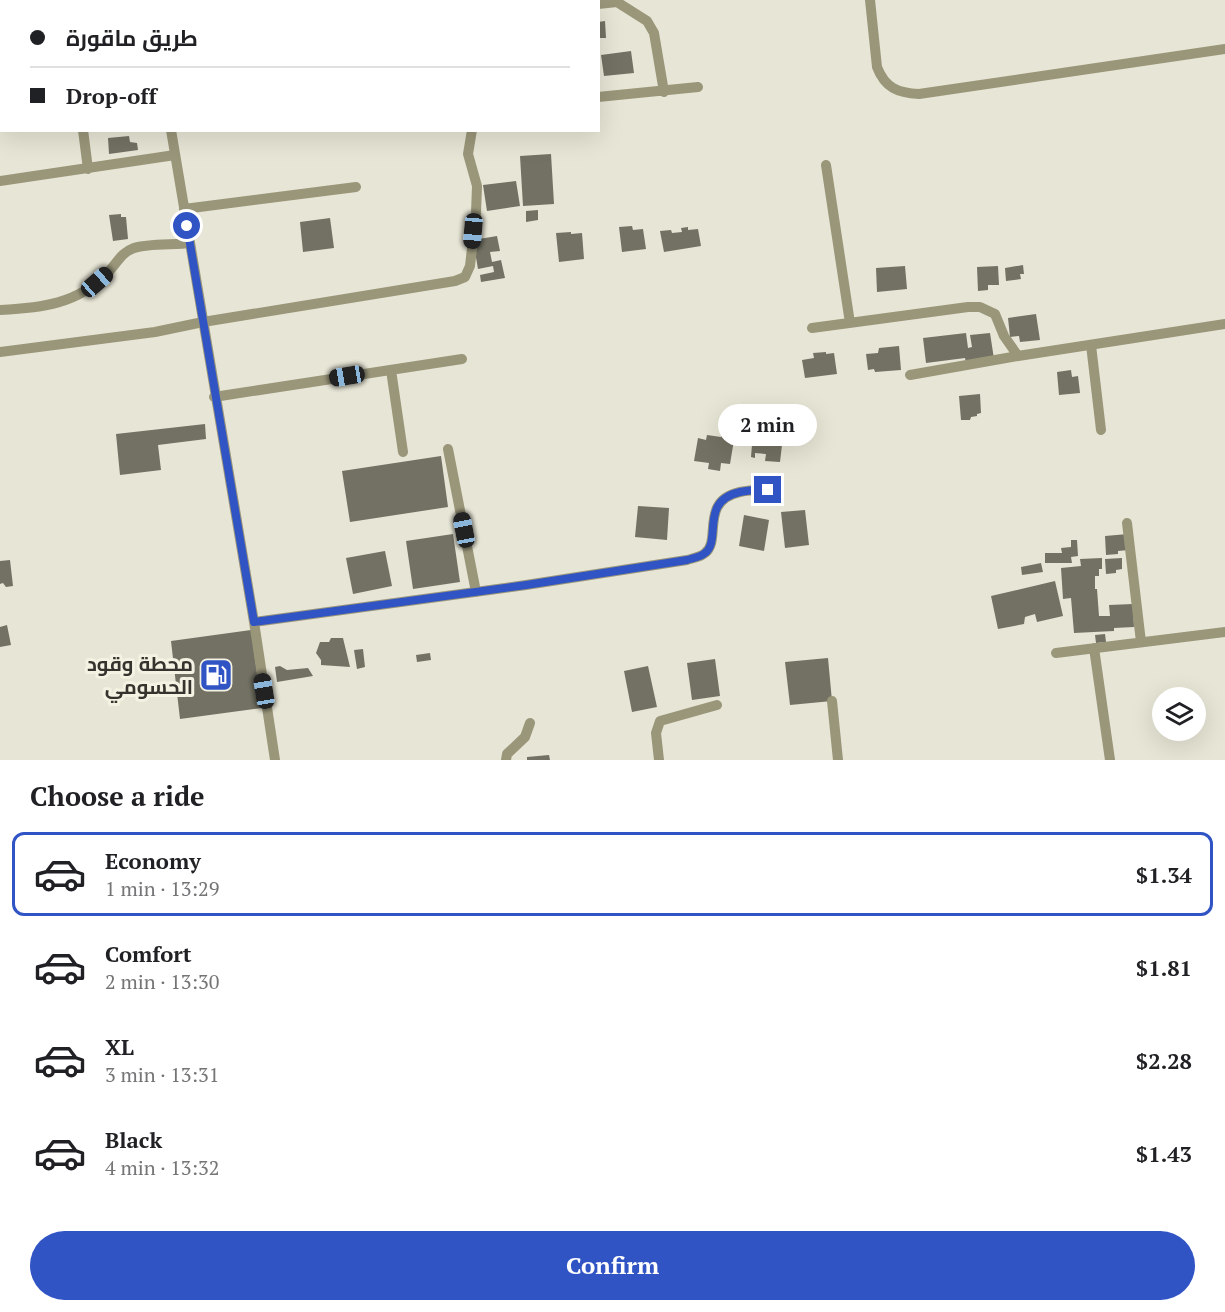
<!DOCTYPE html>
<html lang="en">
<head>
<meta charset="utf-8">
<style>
  body { margin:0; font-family:"PT Serif",Cairo,serif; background:#f6f6f6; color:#202124; height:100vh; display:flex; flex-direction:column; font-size:22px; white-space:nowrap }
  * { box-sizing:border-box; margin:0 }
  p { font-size:20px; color:#757577 }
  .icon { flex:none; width:33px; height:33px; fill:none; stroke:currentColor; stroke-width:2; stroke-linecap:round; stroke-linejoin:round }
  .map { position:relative; height:760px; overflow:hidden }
  .side { display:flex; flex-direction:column; background:#fff; flex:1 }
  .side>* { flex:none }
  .hud { position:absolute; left:0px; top:0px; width:600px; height:132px; box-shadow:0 6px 24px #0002; display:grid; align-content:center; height:132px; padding:0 30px; background:#fff }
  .controls { position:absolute; left:1152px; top:687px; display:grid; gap:12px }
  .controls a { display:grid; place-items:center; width:54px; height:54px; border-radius:50%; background:#fff; box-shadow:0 6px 24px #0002; font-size:30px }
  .end { position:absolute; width:27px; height:27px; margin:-14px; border:8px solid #3054c4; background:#fff; box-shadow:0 0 0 3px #fff }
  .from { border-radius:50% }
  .bubble { position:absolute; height:42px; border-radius:21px; background:#fff; box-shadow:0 6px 24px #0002; font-size:20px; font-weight:600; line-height:42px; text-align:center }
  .car { position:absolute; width:18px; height:36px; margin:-18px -9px; border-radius:8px; box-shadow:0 0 4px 2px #0007; background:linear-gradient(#222 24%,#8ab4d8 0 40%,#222 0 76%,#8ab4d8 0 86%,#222 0) }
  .hud b { display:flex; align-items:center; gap:21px; height:57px; font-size:22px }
  .hud b+b { border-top:2px solid #e0e0e0 }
  .hud i { width:15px; height:15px; background:#202124 }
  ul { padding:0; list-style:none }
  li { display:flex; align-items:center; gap:18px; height:84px; margin:0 12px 9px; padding:0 18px; border:3px solid transparent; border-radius:12px }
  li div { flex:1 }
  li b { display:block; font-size:22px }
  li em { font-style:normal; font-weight:600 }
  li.current { border-color:#3054c4 }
  li>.icon { width:54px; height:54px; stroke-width:1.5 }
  h2 { padding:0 30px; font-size:27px; line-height:72px }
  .action { display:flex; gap:12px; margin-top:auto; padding:12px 30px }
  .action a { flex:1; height:69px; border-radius:36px; background:#3054c4; color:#fff; font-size:24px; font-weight:600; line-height:69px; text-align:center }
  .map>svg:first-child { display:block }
  .building { fill:#727163 }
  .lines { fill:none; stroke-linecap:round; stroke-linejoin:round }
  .minor { stroke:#9a967a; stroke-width:10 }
  .route { stroke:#3054c4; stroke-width:8 }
  .labels { text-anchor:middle; stroke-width:6; stroke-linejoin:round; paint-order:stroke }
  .poi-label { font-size:20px; font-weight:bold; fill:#34332d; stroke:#f4f2e2; text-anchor:end }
</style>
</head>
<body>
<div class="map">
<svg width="1225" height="760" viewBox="0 0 1225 760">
  <rect width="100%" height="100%" fill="#e7e5d5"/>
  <path class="building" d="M605 21 606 38H598V22Z
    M631 51 634 73 604 76 601 55Z
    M129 136 130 142 137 143 138 150 109 154 108 138Z
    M551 154 554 204 523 206 520 156Z
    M516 181 520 206 487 211 483 185Z
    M538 210V220L526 222V211Z
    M121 214V217H126L128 239 113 241 109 215Z
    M330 218 334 248 303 252 300 222Z
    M632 226 633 230 643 229 646 249 622 252 619 227Z
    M688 227V230L698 229 701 246 664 252 660 231 671 230 672 233 682 232 681 228Z
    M571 232V234L582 233 584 259 559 262 556 233Z
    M497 236 500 251 490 252 492 262 501 260 505 278 481 282 480 275 494 272 493 266 478 269 473 240Z
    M1023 265 1024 274H1020L1021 279 1006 281 1005 268Z
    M905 266 907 289 877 292 876 268Z
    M998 266 999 285H988V290L978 291 977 267Z
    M1036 314 1040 340 1020 342 1019 336 1010 337 1008 318Z
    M966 333 968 348 972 347 970 335 990 333 994 359 966 363 965 358 926 363 923 338Z
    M899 346 901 370 875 372 874 369 868 370 866 354 878 353 879 348Z
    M826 352V354L834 353 837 374 805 378 802 360 814 358 813 353Z
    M1071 370 1072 377 1078 376 1080 393 1059 395 1057 372Z
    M980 394 981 413 977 414V416L971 417 970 420H961L959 396Z
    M780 404H786L785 415H779Z
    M205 424 206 439 158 445 161 470 120 475 116 434Z
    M721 434 727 435 726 439 734 440 730 464 721 463 720 471 708 469 709 463 694 461 698 438 706 440 707 435 721 437Z
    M764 442 782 445 780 462 765 461 766 454 755 453V458L751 457 752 445 758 446V443L764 444Z
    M441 456 448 507 350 522 342 471Z
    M638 506 669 508 667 540 635 537Z
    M805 510 809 545 785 548 781 512Z
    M744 515 769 520 764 551 739 546Z
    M453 534 460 582 413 589 406 541Z
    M1128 534 1129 550 1118 551V554L1106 555 1105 536Z
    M1071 540H1077L1078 556 1071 557 1072 563H1045V553H1062L1061 548 1071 547Z
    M385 551 392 586 353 594 346 558Z
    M1102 558V569H1099V576H1095V589H1097L1099 616H1110L1109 605 1133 604 1134 627 1114 628V631L1074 633 1071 598 1063 599 1061 568 1081 566 1080 559Z
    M1122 558V569L1116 570V573L1106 574 1105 559Z
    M10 560 13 586 6 587 3 583 0 584V561Z
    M1041 563 1043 572 1022 575 1021 567Z
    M1055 581 1063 616 1037 622 1035 614 1025 617 1024 624 998 629 991 596Z
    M7 625 11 645 0 647V627Z
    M251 630 262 708 180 719 171 641Z
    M1105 634 1106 642 1096 643 1095 635Z
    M331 638H343L350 667 321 665V660L316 653 320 642H329Z
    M363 649 365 667 357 669 354 650Z
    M430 653 431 660 417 662 416 655Z
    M828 658 832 701 790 705 785 662Z
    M715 659 720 696 692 700 687 663Z
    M280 666 287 670 308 668 313 676 277 682 275 667Z
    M648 666 657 707 632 712 624 671Z
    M549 755 550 760H527V757Z"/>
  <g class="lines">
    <path class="minor" d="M150 0V2
      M870 0 877 67C885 88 898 93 919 94L1225 49
      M598 4 617 2 647 21 654 33 664 92
      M598 97 698 87
      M83 130 88 169
      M171 130 254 622 275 760
      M826 165 850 323
      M0 181 175 155
      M184 209 356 187
      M0 310C41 308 78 304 107 273 117 264 120 253 134 248 148 243 174 245 190 243
      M812 328 968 307H980L995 314 1004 336 1018 356
      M1091 345 1101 430
      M0 352 155 332 203 322 455 281 465 277 470 266 476 213 477 186 468 154 472 130
      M391 370 403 452
      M910 375 1018 356 1225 324
      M214 397 462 359
      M448 449 476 592
      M1127 523 1141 642
      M254 622 526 585 687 560C693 558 701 557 705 553 722 540 699 501 740 492 749 490 759 490 768 490
      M1094 648 1110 760
      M1056 653 1225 632
      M832 701 838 760
      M506 760 507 754 525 737 530 723
      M659 760 656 733 660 721 717 705"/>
  </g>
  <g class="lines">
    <path class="route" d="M187 226 254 622 526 585 687 560C693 558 701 557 705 553 722 540 699 501 740 492 749 490 759 490 768 490"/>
  </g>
  <defs>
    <symbol id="fuel-square" viewBox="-11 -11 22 22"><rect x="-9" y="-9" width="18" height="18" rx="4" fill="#3054c4" stroke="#f4f2e2"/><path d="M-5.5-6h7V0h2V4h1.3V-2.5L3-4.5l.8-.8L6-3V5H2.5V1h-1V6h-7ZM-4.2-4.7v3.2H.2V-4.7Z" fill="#fff"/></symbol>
  </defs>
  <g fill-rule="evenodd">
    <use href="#fuel-square" x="197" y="656" width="38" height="38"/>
  </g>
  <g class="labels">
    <g class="poi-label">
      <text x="193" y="671">محطة وقود<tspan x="193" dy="23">الحسومي</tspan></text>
    </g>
  </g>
</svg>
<div class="controls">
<a><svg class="icon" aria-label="layers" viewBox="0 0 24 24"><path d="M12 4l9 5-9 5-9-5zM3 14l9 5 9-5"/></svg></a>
</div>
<i class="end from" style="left:187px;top:226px"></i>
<i class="end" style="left:768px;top:490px"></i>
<div class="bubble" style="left:718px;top:404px;width:99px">2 min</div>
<i class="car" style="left:473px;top:231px;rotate:185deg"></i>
<i class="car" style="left:97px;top:282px;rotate:49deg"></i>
<i class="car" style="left:347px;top:376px;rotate:261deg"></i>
<i class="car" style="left:464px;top:530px;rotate:349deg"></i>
<i class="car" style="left:264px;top:691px;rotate:351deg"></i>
<div class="hud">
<b><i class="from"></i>طريق ماقورة</b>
<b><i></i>Drop-off</b>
</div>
</div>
<section class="side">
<h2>Choose a ride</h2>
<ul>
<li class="current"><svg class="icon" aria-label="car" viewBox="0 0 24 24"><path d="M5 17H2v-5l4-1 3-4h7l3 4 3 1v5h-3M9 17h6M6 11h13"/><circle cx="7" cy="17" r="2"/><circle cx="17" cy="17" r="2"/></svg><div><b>Economy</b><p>1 min · 13:29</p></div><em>$1.34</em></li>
<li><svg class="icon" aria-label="car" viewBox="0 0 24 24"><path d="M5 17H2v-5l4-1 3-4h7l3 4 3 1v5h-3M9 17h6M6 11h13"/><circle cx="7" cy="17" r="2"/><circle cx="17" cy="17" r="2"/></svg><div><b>Comfort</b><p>2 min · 13:30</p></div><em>$1.81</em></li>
<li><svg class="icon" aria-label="car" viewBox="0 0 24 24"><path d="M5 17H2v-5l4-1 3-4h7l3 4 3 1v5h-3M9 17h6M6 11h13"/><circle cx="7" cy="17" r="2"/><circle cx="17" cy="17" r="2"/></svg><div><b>XL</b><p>3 min · 13:31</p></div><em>$2.28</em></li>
<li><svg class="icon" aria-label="car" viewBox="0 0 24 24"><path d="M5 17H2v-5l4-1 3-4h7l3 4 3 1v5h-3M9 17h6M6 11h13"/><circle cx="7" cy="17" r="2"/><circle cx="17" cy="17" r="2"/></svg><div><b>Black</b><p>4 min · 13:32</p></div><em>$1.43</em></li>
</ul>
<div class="action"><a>Confirm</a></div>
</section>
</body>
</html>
